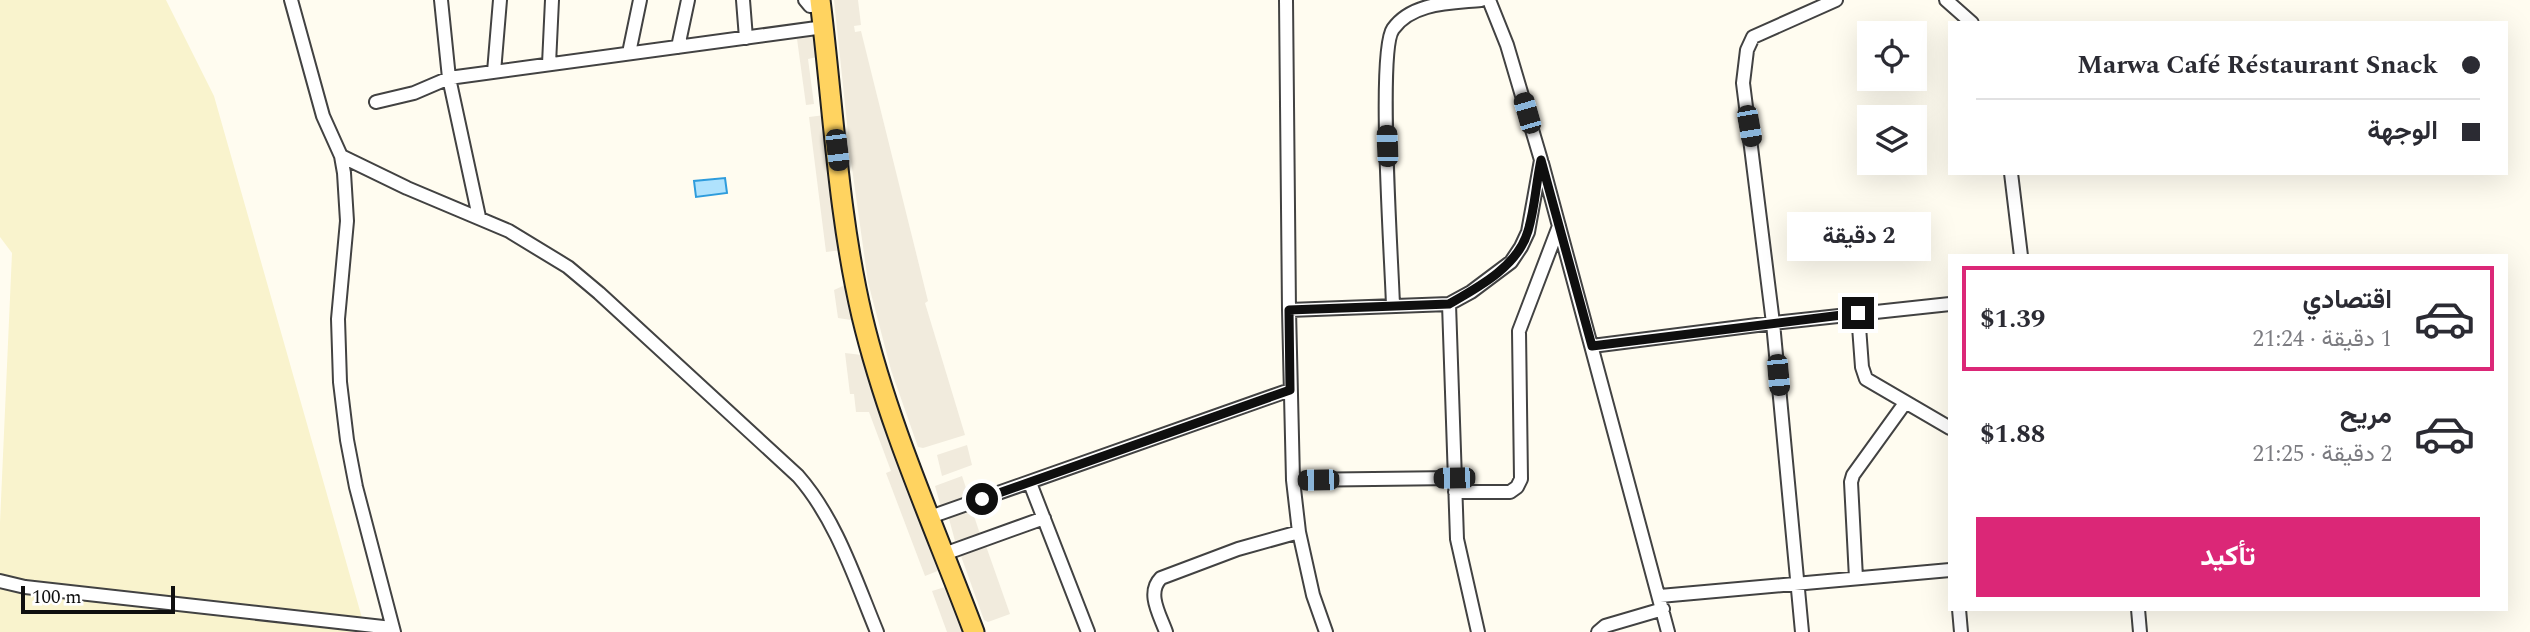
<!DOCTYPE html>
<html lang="ar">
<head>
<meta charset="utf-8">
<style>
  body { margin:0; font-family:Spectral,Vazirmatn,serif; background:#f2f2f3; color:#2b2b33; direction:rtl; height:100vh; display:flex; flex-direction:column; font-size:26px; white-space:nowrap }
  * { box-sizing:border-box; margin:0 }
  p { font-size:23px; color:#7c7c81 }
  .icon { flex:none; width:38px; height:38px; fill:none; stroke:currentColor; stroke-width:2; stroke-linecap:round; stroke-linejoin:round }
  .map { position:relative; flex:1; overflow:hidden; direction:ltr }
  .drawer { position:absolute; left:1948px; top:254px; width:560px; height:357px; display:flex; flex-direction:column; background:#fff; border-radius:0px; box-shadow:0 7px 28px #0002; direction:rtl }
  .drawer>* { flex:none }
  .banner { position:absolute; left:1948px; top:21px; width:560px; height:154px; border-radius:0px; box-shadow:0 7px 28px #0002; direction:rtl; display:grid; align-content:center; height:154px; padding:0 28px; background:#fff }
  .controls { position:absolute; left:1857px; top:21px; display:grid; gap:14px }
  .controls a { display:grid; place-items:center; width:70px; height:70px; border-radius:0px; background:#fff; box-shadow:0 7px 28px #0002; font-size:35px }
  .scale { position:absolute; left:21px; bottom:18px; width:154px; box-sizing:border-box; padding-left:7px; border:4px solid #0f0f0f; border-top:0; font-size:19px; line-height:24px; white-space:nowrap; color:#0f0f0f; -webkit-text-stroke:5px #fff; paint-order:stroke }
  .end { position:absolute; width:32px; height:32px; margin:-16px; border:9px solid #0f0f0f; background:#fff; box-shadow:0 0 0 4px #fff }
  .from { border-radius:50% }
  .bubble { position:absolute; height:49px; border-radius:0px; background:#fff; box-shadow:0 7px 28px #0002; font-size:23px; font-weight:700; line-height:49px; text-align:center; direction:rtl }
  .car { position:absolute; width:21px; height:42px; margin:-21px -10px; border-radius:9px; box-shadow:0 0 5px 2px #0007; background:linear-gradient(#222 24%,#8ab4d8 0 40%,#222 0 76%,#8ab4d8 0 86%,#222 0) }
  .banner b { display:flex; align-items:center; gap:24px; height:66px; font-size:26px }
  .banner b+b { border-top:2px solid #e1e1e2 }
  .banner i { width:18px; height:18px; background:#2b2b33 }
  ul { padding:12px 0 0; list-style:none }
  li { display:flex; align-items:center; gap:21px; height:105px; margin:0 14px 10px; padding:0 14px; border:4px solid transparent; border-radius:0px }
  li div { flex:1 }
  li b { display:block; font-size:26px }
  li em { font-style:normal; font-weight:700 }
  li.on { border-color:#db2777 }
  li>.icon { width:63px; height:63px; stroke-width:1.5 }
  .primary-button { display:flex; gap:14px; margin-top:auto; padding:14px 28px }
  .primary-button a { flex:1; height:80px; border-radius:0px; background:#db2777; color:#fff; font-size:28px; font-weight:700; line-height:80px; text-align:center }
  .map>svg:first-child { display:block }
  .farmland { fill:#f9f3cd }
  .plaza { fill:#f1ebdd }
  .water { fill:#afe2fd; stroke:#2e9cdc; stroke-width:2 }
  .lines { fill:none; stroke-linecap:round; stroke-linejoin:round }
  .street-casing { stroke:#424242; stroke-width:16 }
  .primary-casing { stroke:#202020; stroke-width:23 }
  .street { stroke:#fff; stroke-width:12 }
  .primary { stroke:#ffd360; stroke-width:19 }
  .route { stroke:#0f0f0f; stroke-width:9 }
</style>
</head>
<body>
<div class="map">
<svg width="2530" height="632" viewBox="0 0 2530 632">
  <rect width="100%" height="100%" fill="#fffcf0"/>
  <path class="farmland" d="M0 0H166L214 96 366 632H0V523L12 253 0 237Z"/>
  <path class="plaza" d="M834 0H858L861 25 854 26 855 32 861 31 928 301 925 303 965 435 923 448 918 447 891 370 868 282 851 161Z
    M814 36 817 57 808 59 814 104 806 105 797 39Z
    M825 115 842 250 826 252 809 117Z
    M845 285 851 320 838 318 834 290Z
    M845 353 862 355 883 421 940 570 925 576 886 473 891 471 869 412H856L854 394H850Z
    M967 445 972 465 942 476 937 455Z
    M962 476 969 497 941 507 935 486Z
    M971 507 980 534 955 541 948 515Z
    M986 546 1010 614 988 622 984 620 961 556Z
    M945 587 950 590 965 632H947L932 591Z"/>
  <path class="water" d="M725 178 727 193 696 197 694 181Z"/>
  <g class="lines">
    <defs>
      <path id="street" d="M291 0 323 116 341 156 344 173 347 221 338 319 340 382 347 440 356 487 394 632
        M441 0 449 78 479 217
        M743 0 746 38
        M805 0 810 6 821 4
        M1286 0 1289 310 1449 304
        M1946 0 1972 23
        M678 47 688 0
        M629 53 640 0
        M549 64 552 0
        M494 72 500 0
        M376 102 414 93 449 78 824 27
        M341 156 407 188 509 231 568 267 599 293 798 476C836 519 855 579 877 632
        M1542 163 1668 632
        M2011 173 2021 256
        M1393 306C1392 265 1377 51 1393 29 1412 2 1452 3 1481 0
        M1289 310 1293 480 1299 532 1313 595 1326 632
        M1858 313 1862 367 1866 379 1950 428
        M1592 346 1773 323 1950 304
        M1293 480 1454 478
        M1030 483 1088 632
        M1455 492H1510L1517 487 1521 479 1519 331 1559 226
        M930 517 1290 390
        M944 554 1044 518
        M1856 578 1851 482 1853 475 1905 403
        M0 581 25 587 392 628
        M1660 596 1950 570
        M1959 609 1961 632
        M2138 609 2140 632
        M1166 632C1160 615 1146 593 1161 578L1238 549 1299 532
        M1478 632 1457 539 1449 304 1471 292 1511 262 1521 247 1528 232 1541 160 1507 45 1489 0
        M1598 632 1605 626 1663 609
        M1802 632 1773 323 1743 83 1747 50 1753 37 1836 0"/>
      <path id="primary" d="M820 0C833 104 838 214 862 316 888 425 935 528 974 632"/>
    </defs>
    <use href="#street" class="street-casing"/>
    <use href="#primary" class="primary-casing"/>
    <use href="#street" class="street"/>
    <use href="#primary" class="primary"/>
  </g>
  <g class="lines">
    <path class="route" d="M982 499 1290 390 1289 310 1449 304C1479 287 1518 266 1528 231 1535 208 1536 183 1541 160L1592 346 1858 313"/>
  </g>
</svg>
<div class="controls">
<a><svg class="icon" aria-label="locate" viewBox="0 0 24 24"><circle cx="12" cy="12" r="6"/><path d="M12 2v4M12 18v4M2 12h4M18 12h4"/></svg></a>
<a><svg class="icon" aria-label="layers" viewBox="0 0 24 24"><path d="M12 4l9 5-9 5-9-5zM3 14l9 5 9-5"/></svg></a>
</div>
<div class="scale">100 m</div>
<i class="end from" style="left:982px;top:499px"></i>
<i class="end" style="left:1858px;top:313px"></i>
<div class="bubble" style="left:1787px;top:212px;width:144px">2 دقيقة</div>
<i class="car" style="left:1527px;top:113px;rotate:344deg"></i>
<i class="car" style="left:1749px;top:126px;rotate:170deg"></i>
<i class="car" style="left:1387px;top:146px;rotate:358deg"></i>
<i class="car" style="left:837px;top:150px;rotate:173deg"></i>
<i class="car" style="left:1778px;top:375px;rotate:175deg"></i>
<i class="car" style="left:1454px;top:478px;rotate:269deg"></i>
<i class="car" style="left:1318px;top:480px;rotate:269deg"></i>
<div class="banner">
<b><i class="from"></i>Marwa Café Réstaurant Snack</b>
<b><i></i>الوجهة</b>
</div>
<section class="drawer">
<ul>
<li class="on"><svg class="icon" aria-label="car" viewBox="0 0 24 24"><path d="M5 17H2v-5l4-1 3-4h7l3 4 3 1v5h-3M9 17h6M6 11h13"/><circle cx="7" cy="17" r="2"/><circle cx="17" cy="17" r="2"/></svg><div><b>اقتصادي</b><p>1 دقيقة · 21:24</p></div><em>$1.39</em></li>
<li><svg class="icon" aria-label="car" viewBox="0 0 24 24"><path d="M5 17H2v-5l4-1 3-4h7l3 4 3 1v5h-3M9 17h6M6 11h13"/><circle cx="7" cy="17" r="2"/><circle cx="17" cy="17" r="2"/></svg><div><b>مريح</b><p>2 دقيقة · 21:25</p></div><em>$1.88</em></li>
</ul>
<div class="primary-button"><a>تأكيد</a></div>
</section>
</div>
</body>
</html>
